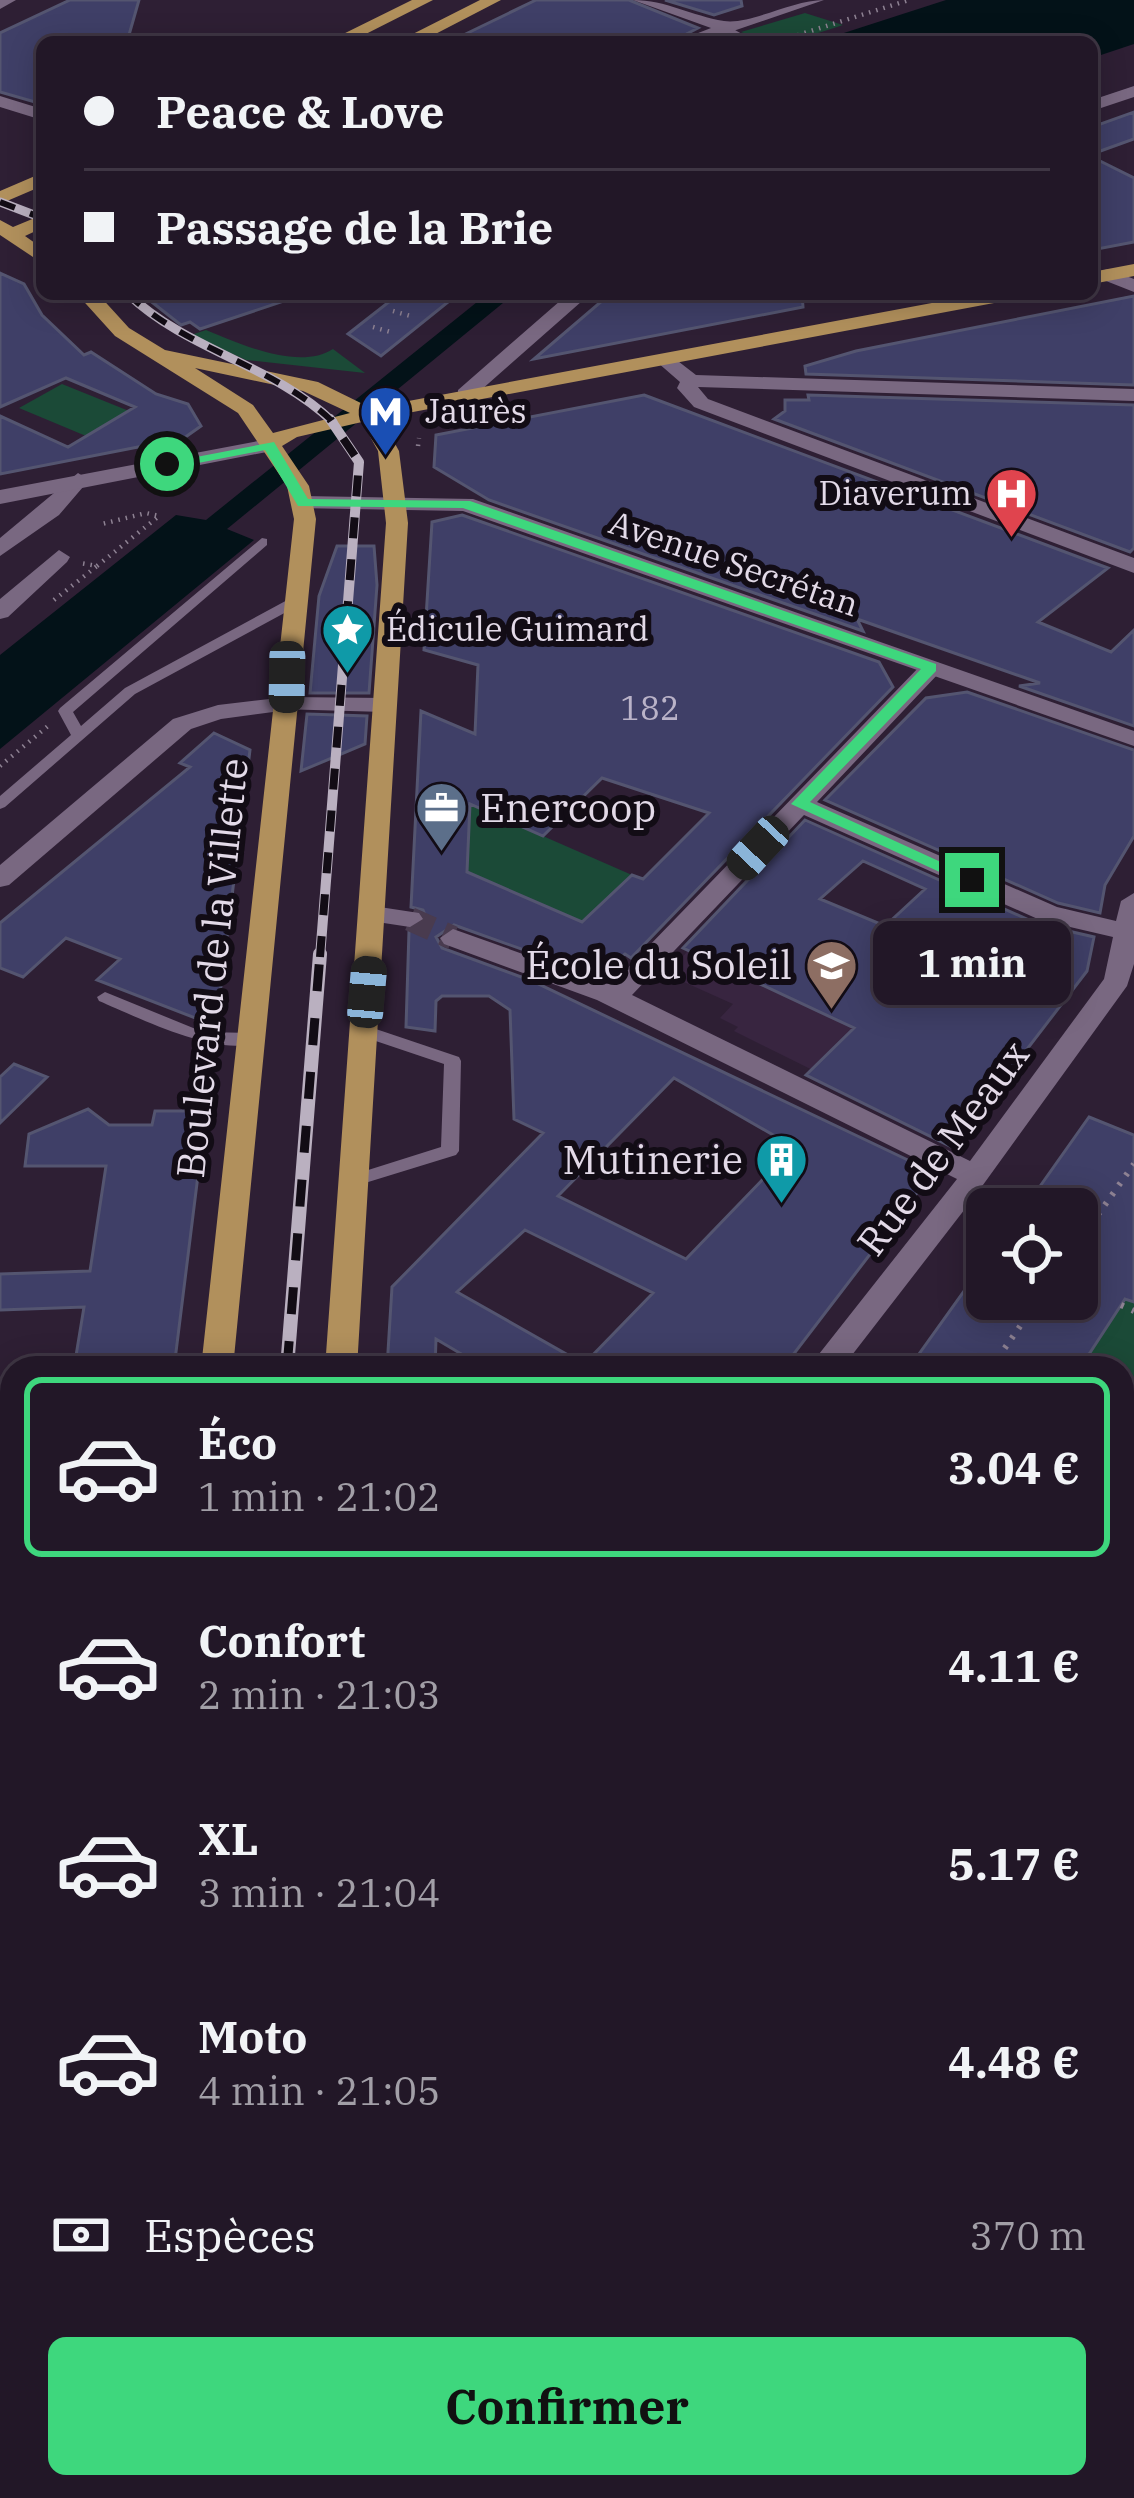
<!DOCTYPE html>
<html lang="fr">
<head>
<meta charset="utf-8">
<style>
  body { margin:0; font-family:"IBM Plex Serif",serif; background:#2e2433; color:#f1f3f6; height:100vh; display:flex; flex-direction:column; font-size:45px; white-space:nowrap }
  * { box-sizing:border-box; margin:0 }
  p { font-size:39px; color:#a29fa7 }
  .icon { flex:none; width:66px; height:66px; fill:none; stroke:currentColor; stroke-width:2; stroke-linecap:round; stroke-linejoin:round }
  .map { position:relative; flex:1; overflow:hidden }
  .side { position:absolute; left:0px; top:1356px; width:1134px; height:1143px; display:flex; flex-direction:column; background:#221727; border-radius:36px 36px 0 0; box-shadow:0 6px 30px #0003,0 0 0 3px #3f3644 }
  .side>* { flex:none }
  .hud { position:absolute; left:36px; top:36px; width:1062px; height:264px; border-radius:18px; box-shadow:0 6px 30px #0003,0 0 0 3px #3f3644; display:grid; align-content:center; height:264px; padding:0 48px; background:#221727 }
  .tools { position:absolute; left:966px; top:1188px; display:grid; gap:24px }
  .tools a { display:grid; place-items:center; width:132px; height:132px; border-radius:18px; background:#221727; box-shadow:0 6px 30px #0003,0 0 0 3px #3f3644; font-size:60px }
  .end { position:absolute; width:54px; height:54px; margin:-27px; border:15px solid #3ed77d; background:#111; box-shadow:0 0 0 6px #111 }
  .from { border-radius:50% }
  .bubble { position:absolute; height:84px; border-radius:18px; background:#221727; box-shadow:0 6px 30px #0003,0 0 0 3px #3f3644; font-size:39px; font-weight:700; line-height:84px; text-align:center }
  .car { position:absolute; width:36px; height:72px; margin:-36px -18px; border-radius:15px; box-shadow:0 0 9px 3px #0007; background:linear-gradient(#222 24%,#8ab4d8 0 40%,#222 0 76%,#8ab4d8 0 86%,#222 0) }
  .hud b { display:flex; align-items:center; gap:42px; height:114px; font-size:45px }
  .hud b+b { border-top:3px solid #3f3644 }
  .hud i { width:30px; height:30px; background:#f1f3f6 }
  ul { padding:21px 0 0; list-style:none }
  li { display:flex; align-items:center; gap:36px; height:180px; margin:0 24px 18px; padding:0 24px; border:6px solid transparent; border-radius:18px }
  li div { flex:1 }
  li b { display:block; font-size:45px }
  li em { font-style:normal; font-weight:700 }
  li.on { border-color:#3ed77d }
  li>.icon { width:108px; height:108px; stroke-width:1.5 }
  .pay { display:flex; align-items:center; gap:30px; height:132px; padding:0 48px; font-size:45px }
  .pay p { margin-inline-start:auto }
  .cta { display:flex; gap:24px; margin-top:auto; padding:24px 48px }
  .cta a { flex:1; height:138px; border-radius:18px; background:#3ed77d; color:#111; font-size:48px; font-weight:700; line-height:138px; text-align:center }
  .map>svg:first-child { display:block }
  .built { fill:#382540 }
  .green { fill:#1b4a37 }
  .water { fill:#031218 }
  .building { fill:#3f3f67; stroke:#545570; stroke-width:3; fill-rule:evenodd }
  .lines { fill:none; stroke-linecap:round; stroke-linejoin:round }
  .street-tunnel { stroke:#493b4f; stroke-width:24; stroke-dasharray:24 12; stroke-linecap:butt }
  .path-far2 { stroke:#8e8293; stroke-width:4.5; stroke-dasharray:1.5 6; stroke-linecap:butt }
  .path-far1 { stroke:#8e8293; stroke-width:6; stroke-dasharray:3 9; stroke-linecap:butt }
  .path { stroke:#8e8293; stroke-width:8; stroke-dasharray:4.5 12; stroke-linecap:butt }
  .lane { fill:#796881; fill-rule:evenodd }
  .street { fill:#796881; fill-rule:evenodd }
  .secondary { fill:#796881; fill-rule:evenodd }
  .primary { fill:#b1905c; fill-rule:evenodd }
  .rail-far2-casing { stroke:#bab0c0; stroke-width:9 }
  .rail-far1-casing { stroke:#bab0c0; stroke-width:10 }
  .rail-casing { stroke:#bab0c0; stroke-width:14 }
  .rail-far2 { stroke:#120c15; stroke-width:6; stroke-dasharray:16; stroke-linecap:butt }
  .rail-far1 { stroke:#120c15; stroke-width:8; stroke-dasharray:21; stroke-linecap:butt }
  .rail { stroke:#120c15; stroke-width:9; stroke-dasharray:27; stroke-linecap:butt }
  .route { fill:#3ed77d }
  .labels { text-anchor:middle; stroke-width:12; stroke-linejoin:round; paint-order:stroke }
  .far-poi-label { font-size:33px; fill:#e3dae8; stroke:#120c15; text-anchor:start }
  .far-street-label { font-size:33px; fill:#e3dae8; stroke:#120c15 }
  .number-label { font-size:33px; fill:#bab3c8 }
  .poi-label { font-size:39px; fill:#e3dae8; stroke:#120c15; text-anchor:end }
  .street-label { font-size:39px; fill:#e3dae8; stroke:#120c15 }
</style>
</head>
<body>
<div class="map">
<svg width="1134" height="2498" viewBox="0 0 1134 2498">
  <rect width="100%" height="100%" fill="#2e1f34"/>
  <path class="built" d="M724 913 945 1004 873 1100 734 1031 738 1027 720 1018 733 1004 666 974Z"/>
  <path class="green" d="M805 13 843 25C805 37 778 49 741 32Z
    M206 330C240 344 299 371 333 349L365 373 246 360 191 335Z
    M62 384 129 411 86 436 19 408Z
    M470 804 632 875 582 922 467 872Z
    M1125 1299 1134 1300V1627L1122 1621V1368H1080Z
    M12 1943V2184L0 2185V1963Z
    M12 2198V2333L0 2347V2199Z
    M628 2487H742L751 2498H636Z"/>
  <path class="water" d="M946 0H1134V44L1092 58V42H816Z
    M487 294H514L227 529 254 540 0 749V655L176 515 206 520Z"/>
  <path class="building" d="M70 0H139L127 42H42V104L0 92V33Z
    M536 0H629L698 28 671 42H449Z
    M665 0H741L742 6 714 15Z
    M1134 112V139L1092 154V127Z
    M1092 157 1134 178V242L1092 250Z
    M0 273 24 284 42 315 84 355 91 352 156 394 188 404 201 426 184 438 0 474V416L68 447 135 407 66 378 0 407Z
    M181 294H290V299L200 329 190 322 181 325 153 303Z
    M399 294H458L381 356 348 334Z
    M610 294H802L803 307 534 359Z
    M1134 296V385L806 374 805 366 856 351Z
    M644 395 1108 568 1038 622 1111 652 1134 630V726L1019 686 1040 683 857 619 863 631 489 500 434 467 436 435Z
    M808 395 1134 405V548L1130 552 774 419 785 411V400H809Z
    M462 515 879 662 893 687 631 958 625 954 608 966 583 971 454 925 436 937 442 948 532 981 933 1172 783 1368H485L436 1339 435 1368H387L392 1287 543 1133 514 1119 510 1010 489 996H442L436 1001 435 1031 406 1027 409 931 427 920 423 910 411 907 421 711 475 734 478 665 424 650 432 522ZM602 778 709 813 643 879 632 875 582 922 467 872 470 804 543 836ZM674 1078 794 1147 686 1259 558 1196ZM525 1230 653 1293 584 1364 457 1292Z
    M337 546H374L377 585 369 693H310L319 596Z
    M967 692 1134 750V836L1105 885 1100 913 1058 903 825 800 926 698Z
    M307 714 367 716 365 744 301 771Z
    M214 733 250 750 216 1026 97 980 120 959 66 938 23 977 0 968V923L190 767 180 763Z
    M805 820 1038 924 1094 937 1087 971 952 1147 806 1075 854 1028 683 948ZM863 861 925 889 885 926 820 899Z
    M14 1064 47 1077 0 1123V1077Z
    M88 1109 109 1125H152L155 1111H206L174 1368H74L84 1307 0 1310V1274L90 1271 106 1166H25L29 1134Z
    M1089 1117 1134 1135V1302L1125 1299 1080 1368H909L987 1259V1299H1077V1209H1024Z"/>
  <g class="lines">
    <path class="street-tunnel" d="M410 919 453 938"/>
    <path class="path-far2" d="M285 42 292 39
      M776 42 909 0
      M414 295 435 300
      M393 311 414 317
      M373 327 394 333
      M418 446 419 438
      M97 566 159 516 146 513 98 525
      M54 600 97 566 80 563
      M0 766 48 726"/>
    <path class="path-far1" d="M1077 1244 1134 1164
      M1121 1305 1134 1311
      M991 1368 1039 1299"/>
    <path class="path" d="M0 2192 12 2191
      M366 2487 374 2498
      M407 2487 415 2498"/>
    <path class="lane" d="M727 30H735L756 42H743L727 34Z
      M262 538 267 539V545L73 712 81 726 125 688 291 598H301V604L135 694 5 807 0 809V796L71 735 58 711 60 708Z
      M105 992 203 1032 253 1033 261 1039C228 1063 135 1016 99 1001L97 997Z
      M364 1025 459 1057 461 1061 459 1151 456 1155 352 1187 343 1181 346 1177 441 1147 444 1064 358 1035 356 1031 358 1027Z
      M12 1679V1697L0 1700V1682Z
      M1122 1717H1134V1735H1122Z"/>
    <path class="street" d="M633 0C666 0 692 16 724 21 750 25 792 0 824 0L701 42H675L711 28Z
      M1134 86V97L1092 111V100Z
      M0 96 42 109V120L0 107Z
      M1108 269 1134 279V292L1101 279V271Z
      M568 294H590L472 398H458V390Z
      M660 358H674L696 375 1134 389V401L698 387 708 399 1134 558V573L694 407 677 388 680 382 657 362Z
      M78 473 89 480 59 515 0 556V538Z
      M59 550 70 557 67 562 8 617 0 619V599Z
      M931 661 939 663V673L817 802 1057 907 1116 921 1121 901 1134 893V964L1127 986 975 1196 842 1368H808L957 1179 597 1000 444 944 440 938 453 929 607 984 614 982 923 663ZM804 815 1040 920 1113 937 1104 979 970 1161 632 995Z
      M287 697 299 704 296 709 221 719 191 729 9 885 0 887V865L173 719 218 705Z
      M373 906 419 913 423 919 410 927 364 920 360 914 364 908Z
      M0 1773 12 1777V1813L0 1809Z
      M1122 1787 1134 1791V1824L1122 1819Z
      M1134 2002V2038L1122 2040V2004Z
      M12 2414V2469L0 2474V2419Z"/>
    <path class="secondary" d="M0 0H16L0 9Z
      M269 439 277 440V450L0 504V490Z
      M303 496 473 499 1134 731V746L463 511 295 508 292 503Z
      M287 697 385 698 397 705 385 712 278 709 275 704Z
      M163 2487H207L205 2498H161Z"/>
    <path class="primary" d="M412 0H433L350 42H327Z
      M480 0H501L420 42H397Z
      M42 173V186L0 204V191Z
      M42 215V228L25 236 42 248V263L0 235V220L13 227Z
      M1134 264V276L1092 284V272Z
      M77 294H98L129 328 165 350 318 382 371 408 980 294H1020L1010 300 381 418 399 451 408 523 357 1368H325L386 523 378 451 362 422 297 437 282 446 309 486 316 519 233 1368H201L294 519 287 486 238 413 115 336ZM195 368 303 391 350 413 273 433 253 405Z
      M300 2487H346L351 2498H305Z
      M455 2487H502L507 2498H460Z"/>
    <defs>
      <path id="rail-far2" d="M0 202 42 218
        M128 294C188 351 274 365 333 422"/>
      <path id="rail-far1" d="M320 957 359 462 330 419"/>
      <path id="rail" d="M287 1368 320 954"/>
    </defs>
    <use href="#rail-far2" class="rail-far2-casing"/>
    <use href="#rail-far1" class="rail-far1-casing"/>
    <use href="#rail" class="rail-casing"/>
    <use href="#rail-far2" class="rail-far2"/>
    <use href="#rail-far1" class="rail-far1"/>
    <use href="#rail" class="rail"/>
  </g>
  <path class="route" d="M274 442 308 499 470 501 936 664V671L810 802 980 880 966 884 791 804 921 669 463 508 298 506 265 450 167 469 160 464Z"/>
  <defs>
    <symbol id="metro-pin" viewBox="-11 -11 22 30"><path d="M0 17L-7.5 6A9.5 9.5 0 1 1 7.5 6Z" fill="#1a4fb4" stroke="#120c15"/><path d="M-5.5 5V-5H-3L0 0L3-5H5.5V5H3V-.5L0 4L-3-.5V5Z" fill="#fff"/></symbol>
    <symbol id="hospital-pin" viewBox="-11 -11 22 30"><path d="M0 17L-7.5 6A9.5 9.5 0 1 1 7.5 6Z" fill="#e0444e" stroke="#120c15"/><path d="M-5-5h3v3.5h4V-5h3V5h-3V1.5h-4V5h-3Z" fill="#fff"/></symbol>
    <symbol id="sight-pin" viewBox="-11 -11 22 30"><path d="M0 17L-7.5 6A9.5 9.5 0 1 1 7.5 6Z" fill="#0f9aa8" stroke="#120c15"/><path d="M0-6L1.8-2.2L6-1.7L2.9 1.2L3.7 5.4L0 3.3L-3.7 5.4L-2.9 1.2L-6-1.7L-1.8-2.2Z" fill="#fff"/></symbol>
    <symbol id="office-pin" viewBox="-11 -11 22 30"><path d="M0 17L-7.5 6A9.5 9.5 0 1 1 7.5 6Z" fill="#5c6f8a" stroke="#120c15"/><path d="M-6-3h4V-5.5h4V-3h4V5H-6ZM-1-4.5V-3h2v-1.5ZM-6 0V1H6V0Z" fill="#fff"/></symbol>
    <symbol id="school-pin" viewBox="-11 -11 22 30"><path d="M0 17L-7.5 6A9.5 9.5 0 1 1 7.5 6Z" fill="#8d6e63" stroke="#120c15"/><path d="M0-5L7-2L0 1L-7-2ZM-4 1L0 2.5L4 1V4Q0 6-4 4Z" fill="#fff"/></symbol>
    <symbol id="building-pin" viewBox="-11 -11 22 30"><path d="M0 17L-7.5 6A9.5 9.5 0 1 1 7.5 6Z" fill="#0f9aa8" stroke="#120c15"/><path d="M-4-6H4V6H1V3H-1V6H-4ZM-2.5-4.3h1.7v1.8h-1.7ZM.8-4.3h1.7v1.8H.8ZM-2.5-1h1.7V.8h-1.7ZM.8-1h1.7V.8H.8Z" fill="#fff"/></symbol>
  </defs>
  <g fill-rule="evenodd">
    <use href="#metro-pin" x="356" y="382" width="59" height="81"/>
    <use href="#hospital-pin" x="982" y="464" width="59" height="81"/>
    <use href="#sight-pin" x="318" y="600" width="59" height="81"/>
    <use href="#office-pin" x="412" y="778" width="59" height="81"/>
    <use href="#school-pin" x="802" y="936" width="59" height="81"/>
    <use href="#building-pin" x="752" y="1130" width="59" height="81"/>
  </g>
  <g class="labels">
    <g class="far-poi-label">
      <text x="425" y="423">Jaurès</text>
      <text x="972" y="505" text-anchor="end">Diaverum</text>
      <text x="386" y="641">Édicule Guimard</text>
    </g>
    <g class="far-street-label">
      <text transform="translate(734 563) rotate(19)" y="12">Avenue Secrétan</text>
    </g>
    <g class="number-label">
      <text x="650" y="720">182</text>
    </g>
    <g class="poi-label">
      <text x="480" y="822" text-anchor="start">Enercoop</text>
      <text x="792" y="979">École du Soleil</text>
      <text x="743" y="1174">Mutinerie</text>
    </g>
    <g class="street-label">
      <text transform="translate(212 968) rotate(-84)" y="14">Boulevard de la Villette</text>
      <text transform="translate(943 1148) rotate(-53)" y="14">Rue de Meaux</text>
    </g>
  </g>
</svg>
<div class="tools">
<a><svg class="icon" aria-label="locate" viewBox="0 0 24 24"><circle cx="12" cy="12" r="6"/><path d="M12 2v4M12 18v4M2 12h4M18 12h4"/></svg></a>
</div>
<i class="end from" style="left:167px;top:464px"></i>
<i class="end" style="left:972px;top:880px"></i>
<div class="bubble" style="left:873px;top:921px;width:198px">1 min</div>
<i class="car" style="left:287px;top:677px;rotate:181deg"></i>
<i class="car" style="left:758px;top:848px;rotate:223deg"></i>
<i class="car" style="left:367px;top:992px;rotate:5deg"></i>
<div class="hud">
<b><i class="from"></i>Peace &amp; Love</b>
<b><i></i>Passage de la Brie</b>
</div>
<section class="side">
<ul>
<li class="on"><svg class="icon" aria-label="car" viewBox="0 0 24 24"><path d="M5 17H2v-5l4-1 3-4h7l3 4 3 1v5h-3M9 17h6M6 11h13"/><circle cx="7" cy="17" r="2"/><circle cx="17" cy="17" r="2"/></svg><div><b>Éco</b><p>1 min · 21:02</p></div><em>3.04 €</em></li>
<li><svg class="icon" aria-label="car" viewBox="0 0 24 24"><path d="M5 17H2v-5l4-1 3-4h7l3 4 3 1v5h-3M9 17h6M6 11h13"/><circle cx="7" cy="17" r="2"/><circle cx="17" cy="17" r="2"/></svg><div><b>Confort</b><p>2 min · 21:03</p></div><em>4.11 €</em></li>
<li><svg class="icon" aria-label="car" viewBox="0 0 24 24"><path d="M5 17H2v-5l4-1 3-4h7l3 4 3 1v5h-3M9 17h6M6 11h13"/><circle cx="7" cy="17" r="2"/><circle cx="17" cy="17" r="2"/></svg><div><b>XL</b><p>3 min · 21:04</p></div><em>5.17 €</em></li>
<li><svg class="icon" aria-label="car" viewBox="0 0 24 24"><path d="M5 17H2v-5l4-1 3-4h7l3 4 3 1v5h-3M9 17h6M6 11h13"/><circle cx="7" cy="17" r="2"/><circle cx="17" cy="17" r="2"/></svg><div><b>Moto</b><p>4 min · 21:05</p></div><em>4.48 €</em></li>
</ul>
<div class="pay"><svg class="icon" aria-label="cash" viewBox="0 0 24 24"><path d="M3 7h18v10H3z"/><circle cx="12" cy="12" r="2"/></svg>Espèces<p>370 m</p></div>
<div class="cta"><a>Confirmer</a></div>
</section>
</div>
</body>
</html>
